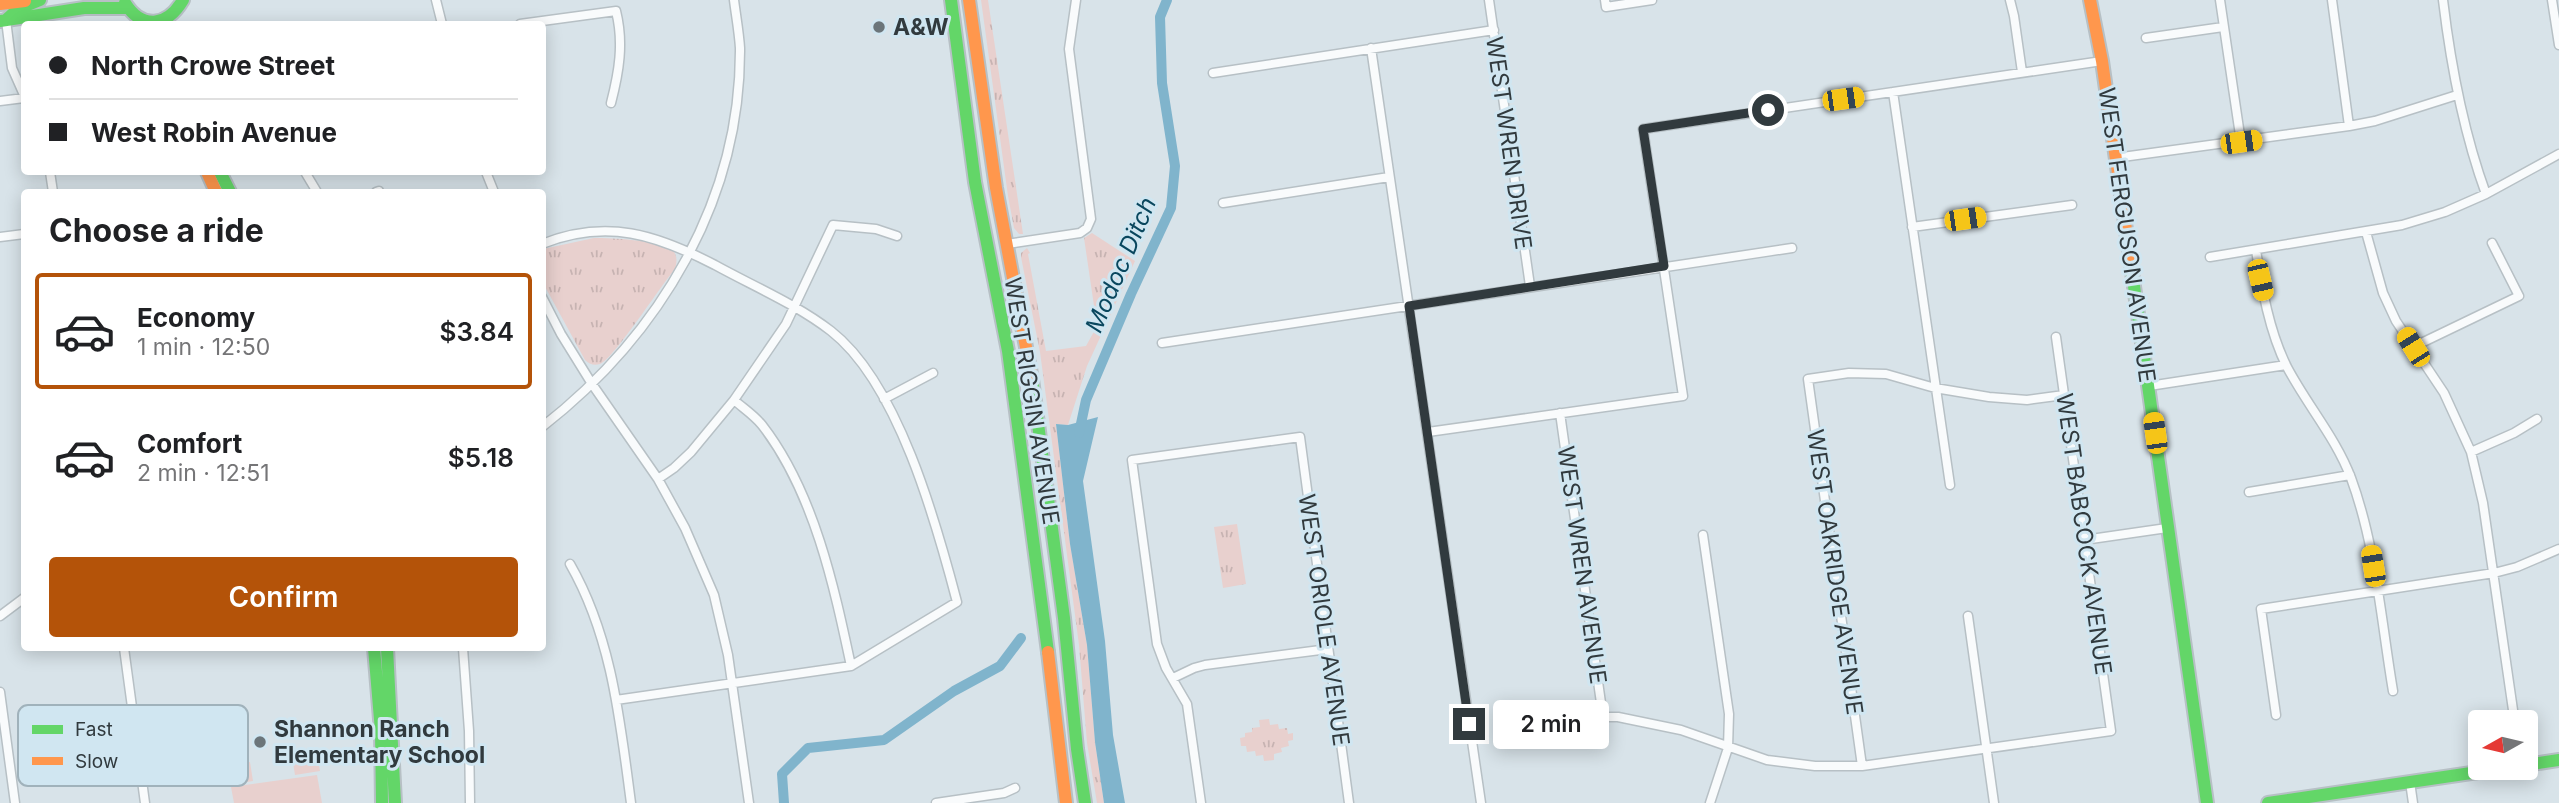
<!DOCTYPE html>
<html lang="en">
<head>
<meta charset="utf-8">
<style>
  body { margin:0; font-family:Inter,sans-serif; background:#f6f6f6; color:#202124; height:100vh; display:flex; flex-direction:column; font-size:26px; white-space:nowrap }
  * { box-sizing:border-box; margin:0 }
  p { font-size:23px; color:#757577 }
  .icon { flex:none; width:38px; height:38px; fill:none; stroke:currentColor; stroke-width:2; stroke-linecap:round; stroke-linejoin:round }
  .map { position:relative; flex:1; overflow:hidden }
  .side { position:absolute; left:21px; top:189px; width:525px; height:462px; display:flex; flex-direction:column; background:#fff; border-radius:7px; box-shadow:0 4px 18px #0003 }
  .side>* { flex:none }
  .top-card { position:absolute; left:21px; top:21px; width:525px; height:154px; border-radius:7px; box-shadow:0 4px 18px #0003; display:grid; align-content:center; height:154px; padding:0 28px; background:#fff }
  .needle { width:46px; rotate:262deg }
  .buttons { position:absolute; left:2468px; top:710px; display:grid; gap:14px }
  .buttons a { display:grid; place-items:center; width:70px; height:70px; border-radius:7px; background:#fff; box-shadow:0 4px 18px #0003; font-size:35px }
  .end { position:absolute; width:32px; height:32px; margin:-16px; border:9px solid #313a3e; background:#fff; box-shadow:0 0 0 4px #fff }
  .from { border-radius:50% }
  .bubble { position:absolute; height:49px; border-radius:7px; background:#fff; box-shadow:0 4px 18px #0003; font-size:23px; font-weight:600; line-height:49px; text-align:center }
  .car { position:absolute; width:21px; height:42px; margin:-21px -10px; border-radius:9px; box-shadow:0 0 5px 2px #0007; background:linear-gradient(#f5c518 24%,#345 0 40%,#f5c518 0 76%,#345 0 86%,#f5c518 0) }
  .top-card b { display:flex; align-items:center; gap:24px; height:66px; font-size:26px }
  .top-card b+b { border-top:2px solid #e0e0e0 }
  .top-card i { width:18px; height:18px; background:#202124 }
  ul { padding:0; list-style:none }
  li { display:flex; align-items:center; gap:21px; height:116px; margin:0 14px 10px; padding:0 14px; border:4px solid transparent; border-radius:7px }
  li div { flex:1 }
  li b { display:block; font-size:26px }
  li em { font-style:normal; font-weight:600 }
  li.active { border-color:#b45309 }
  li>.icon { width:63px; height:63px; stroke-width:1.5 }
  h2 { padding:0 28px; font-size:32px; line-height:84px }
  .primary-button { display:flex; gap:14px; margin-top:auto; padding:14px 28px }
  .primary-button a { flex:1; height:80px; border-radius:7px; background:#b45309; color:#fff; font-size:28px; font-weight:600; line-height:80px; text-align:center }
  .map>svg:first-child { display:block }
  .grass { fill:url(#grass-tufts) }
  .pitch { fill:#e8d0ce }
  .water { fill:#80b4cc }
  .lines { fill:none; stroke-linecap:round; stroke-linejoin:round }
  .canal { stroke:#80b4cc; stroke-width:10 }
  .street-casing { stroke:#b7c0c5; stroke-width:11 }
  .fast-casing { stroke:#b7c0c5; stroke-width:16 }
  .slow-casing { stroke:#b7c0c5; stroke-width:16 }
  .street { stroke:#f9fbfc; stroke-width:8 }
  .fast { stroke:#63d668; stroke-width:12 }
  .slow { stroke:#ff974d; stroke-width:12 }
  .route { stroke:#313a3e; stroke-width:9 }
  .poi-dot { fill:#6b757a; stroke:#d0e6f1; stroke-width:2.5 }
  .labels { text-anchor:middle; stroke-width:6; stroke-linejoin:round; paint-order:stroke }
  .poi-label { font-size:23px; font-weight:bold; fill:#313a3e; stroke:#d0e6f1; text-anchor:start }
  .street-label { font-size:23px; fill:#313a3e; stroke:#d0e6f1 }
  .water-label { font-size:24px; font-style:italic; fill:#0a475e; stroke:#d0e6f1 }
  .key { fill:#d0e6f1; stroke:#a0b2bb; stroke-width:2 }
  .key-label { font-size:19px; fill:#313a3e }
</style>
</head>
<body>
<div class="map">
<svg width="2559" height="803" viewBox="0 0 2559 803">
  <defs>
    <pattern id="grass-tufts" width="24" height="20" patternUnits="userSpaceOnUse" patternTransform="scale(1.75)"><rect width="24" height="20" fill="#e8d0ce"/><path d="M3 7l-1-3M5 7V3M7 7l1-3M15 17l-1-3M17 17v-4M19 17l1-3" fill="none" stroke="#c7b3b2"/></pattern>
  </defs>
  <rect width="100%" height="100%" fill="#d8e3e9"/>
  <path class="grass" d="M981 0H988L1023 234H1019L1014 228 1008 196Z
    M1092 233 1135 261 1087 366 1068 425 1056 424 1070 544 1087 645 1095 742 1104 803H1097L1087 743 1079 645 1040 352 1021 257V253L1027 248 1030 253 1028 254 1046 351 1086 346 1097 326 1084 238Z
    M594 238C612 238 656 240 671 249 678 254 677 263 675 269 662 284 612 361 600 364 594 366 589 364 585 360L543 283V249Z
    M1237 524 1246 584 1223 588 1214 527Z
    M1269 719 1270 725 1278 724 1279 729 1287 728 1288 734 1293 733V740L1288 741 1289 746 1281 748 1282 752 1274 754V760L1264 761 1263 755 1256 756 1255 751 1247 752 1246 746H1241L1240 738 1245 737V733L1252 732V728L1260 727 1259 720Z
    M309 753 318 760 320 771 295 775 292 756Z
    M250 762 253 781 228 785 227 774 234 764Z"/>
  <path class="pitch" d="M317 775 322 803H234L231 787Z"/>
  <path class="water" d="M1098 417 1083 481 1105 641 1113 735 1125 803H1104L1095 742 1087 645 1070 544 1056 424 1068 425Z"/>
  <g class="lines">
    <path class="canal" d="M1079 433 1086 400 1131 294 1171 208 1175 166 1162 83 1160 17 1167 0
      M784 803 782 774 808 748 884 740 954 691 1000 666 1021 638"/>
    <defs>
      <path id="street" d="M436 0 442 24
        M1489 0 1530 286
        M1605 0 1606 7 1652 0
        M2010 0 2014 16 2022 72
        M2220 0 2241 142
        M2332 0 2349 126
        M2443 0C2451 67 2463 131 2486 194
        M2552 0 2559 45
        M6 20 12 68 24 95
        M520 24 616 11C624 43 619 72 611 103
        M2146 38 2223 27
        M1371 48 1481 803
        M1213 73 1494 30
        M1893 92 1950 485
        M0 101 24 98
        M2115 158 2349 126 2375 121 2457 95
        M50 172 53 192
        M305 172 317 192
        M486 172 494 192
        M376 192 379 191
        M1223 203 1389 177
        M1912 227 2072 205
        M2366 232 2383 293 2396 321 2444 393 2471 452 2483 503 2513 710
        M0 237 24 234
        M542 244C607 218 657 235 715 265 753 286 796 304 831 331 898 383 936 522 957 602L851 666 616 700
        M1007 244 1080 233 1087 228 1091 219 1069 49 1076 0
        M2256 250C2262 289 2269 331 2287 367 2307 405 2336 438 2351 478 2376 546 2381 620 2393 691
        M2210 257 2402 225 2445 212 2486 194 2559 154
        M542 297 561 334 592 384 658 479 685 528 714 595 728 655 749 803
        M1162 343 1792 248
        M2413 347 2519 296 2492 243
        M2149 386 2286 365
        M884 399 933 373
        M734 400C743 408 754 415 762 425 814 492 834 586 851 666
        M1560 413 1603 717H1618L1681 730 1767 760 1815 766H1862L2111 731 2056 337
        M542 427C660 335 741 200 740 48 739 32 736 16 734 0
        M1428 432 1683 396 1643 129 2102 61
        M2471 452 2514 433 2537 419
        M658 479 674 468 691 452 734 400 786 324 833 225 876 229 897 236
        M2249 492 2350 475
        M1703 535 1729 714 1728 748 1710 803
        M2084 540 2167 528
        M570 564C612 637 620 721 631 803
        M0 616 24 598
        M1968 616 1994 803
        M124 648 145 803
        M463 648 469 731 470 803
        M1173 678 1194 668 1205 665 1328 649
        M0 692 15 803
        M2276 715 2261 609 2494 573 2517 567 2559 549
        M1862 766 1808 379 1849 373 1886 374 1935 388 1989 397 2027 400 2064 395
        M2410 782 2413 803
        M936 803 1004 793 1015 788
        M1201 803 1187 704 1166 668 1157 644 1132 460 1300 437 1349 803"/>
      <path id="fast" d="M951 0 975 182 1008 351 1048 652
        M125 3C142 30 167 27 183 0
        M6 20 18 9 40 0
        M0 21 84 8H127
        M220 172 230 192
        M2132 272 2207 803
        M1032 379 1064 618 1077 749 1085 803
        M374 648 381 731 382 803
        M387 648 395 803
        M2525 765 2559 760
        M2268 803 2505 768"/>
      <path id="slow" d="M969 0 996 188 1032 379
        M2090 0 2102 61 2132 272
        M0 4 25 1
        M207 172 216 192
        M1048 652 1066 803"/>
    </defs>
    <use href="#street" class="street-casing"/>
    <use href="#fast" class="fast-casing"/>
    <use href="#slow" class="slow-casing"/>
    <use href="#street" class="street"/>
    <use href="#fast" class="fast"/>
    <use href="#slow" class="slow"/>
  </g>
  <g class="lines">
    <path class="route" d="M1469 724 1409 306 1664 266 1643 129 1768 110"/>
  </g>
  <g class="poi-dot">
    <circle cx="879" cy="27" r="7"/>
    <circle cx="260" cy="742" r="7"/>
  </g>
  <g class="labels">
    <g class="poi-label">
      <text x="893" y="35">A&amp;W</text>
      <text x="274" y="737">Shannon Ranch<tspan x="274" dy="26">Elementary School</tspan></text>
    </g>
    <g class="street-label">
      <text transform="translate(1509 143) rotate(82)" y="8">WEST WREN DRIVE</text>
      <text transform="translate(2127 235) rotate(82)" y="8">WEST FERGUSON AVENUE</text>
      <text transform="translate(1032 401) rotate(81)" y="8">WEST RIGGIN AVENUE</text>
      <text transform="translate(2084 534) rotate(82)" y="8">WEST BABCOCK AVENUE</text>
      <text transform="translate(1582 565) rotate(82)" y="8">WEST WREN AVENUE</text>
      <text transform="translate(1835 572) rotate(82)" y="8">WEST OAKRIDGE AVENUE</text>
      <text transform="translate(1324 620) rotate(82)" y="8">WEST ORIOLE AVENUE</text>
    </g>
    <g class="water-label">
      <text transform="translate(1121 265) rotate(-67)" y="8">Modoc Ditch</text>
    </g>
  </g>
  <rect x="18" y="705" width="230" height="81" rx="10" class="key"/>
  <rect x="32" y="725" width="31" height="9" fill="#63d668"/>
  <rect x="32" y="757" width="31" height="8" fill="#ff974d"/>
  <g class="key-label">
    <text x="75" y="736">Fast</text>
    <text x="75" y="768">Slow</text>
  </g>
</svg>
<div class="buttons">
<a><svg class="needle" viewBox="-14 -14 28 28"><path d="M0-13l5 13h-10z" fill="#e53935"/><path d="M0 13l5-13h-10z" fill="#757577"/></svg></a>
</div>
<i class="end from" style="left:1768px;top:110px"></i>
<i class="end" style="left:1469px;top:724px"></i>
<div class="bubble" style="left:1493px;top:700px;width:116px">2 min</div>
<i class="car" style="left:1843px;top:99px;rotate:82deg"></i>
<i class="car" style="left:2241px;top:142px;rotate:82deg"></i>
<i class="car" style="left:1965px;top:219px;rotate:82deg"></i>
<i class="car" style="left:2260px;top:280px;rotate:167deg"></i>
<i class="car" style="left:2413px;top:347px;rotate:328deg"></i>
<i class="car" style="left:2155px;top:433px;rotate:352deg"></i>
<i class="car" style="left:2373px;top:566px;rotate:351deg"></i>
<div class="top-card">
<b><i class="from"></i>North Crowe Street</b>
<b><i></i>West Robin Avenue</b>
</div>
<section class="side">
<h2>Choose a ride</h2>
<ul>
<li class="active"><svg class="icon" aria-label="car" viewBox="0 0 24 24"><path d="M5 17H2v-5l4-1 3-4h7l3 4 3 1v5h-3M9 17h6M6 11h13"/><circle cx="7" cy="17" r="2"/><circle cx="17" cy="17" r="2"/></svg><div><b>Economy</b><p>1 min · 12:50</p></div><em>$3.84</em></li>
<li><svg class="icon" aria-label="car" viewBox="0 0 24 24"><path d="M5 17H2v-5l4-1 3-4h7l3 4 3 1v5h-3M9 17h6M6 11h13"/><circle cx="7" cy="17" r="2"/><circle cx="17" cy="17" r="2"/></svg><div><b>Comfort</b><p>2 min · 12:51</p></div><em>$5.18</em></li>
</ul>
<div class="primary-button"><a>Confirm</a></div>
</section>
</div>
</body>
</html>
